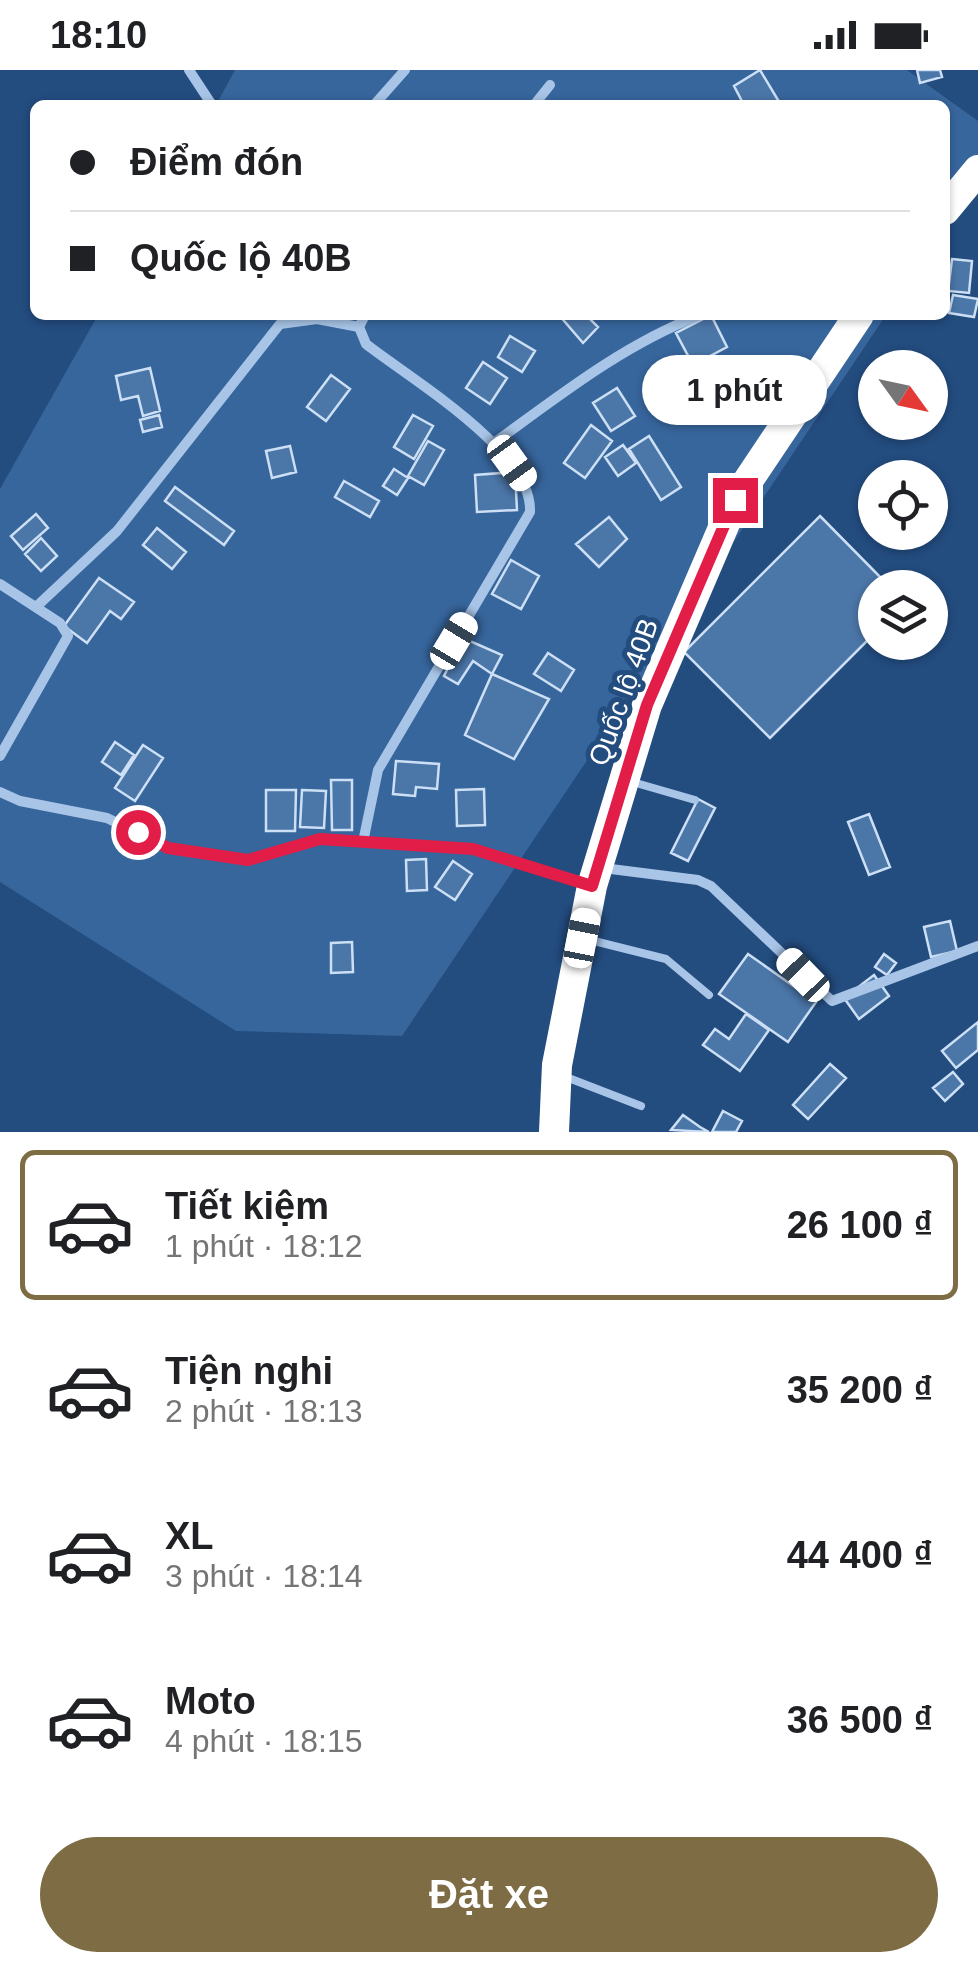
<!DOCTYPE html>
<html lang="vi">
<head>
<meta charset="utf-8">
<style>
  body { margin:0; font-family:Arial,sans-serif; background:#f6f6f6; color:#202124; height:100vh; display:flex; flex-direction:column; font-size:38px; white-space:nowrap }
  * { box-sizing:border-box; margin:0 }
  p { font-size:32px; color:#757577 }
  .icon { flex:none; width:55px; height:55px; fill:none; stroke:currentColor; stroke-width:2; stroke-linecap:round; stroke-linejoin:round }
  .map { position:relative; height:1062px; overflow:hidden }
  .details { display:flex; flex-direction:column; background:#fff; flex:1 }
  .details>* { flex:none }
  .hud { position:absolute; left:30px; top:30px; width:920px; height:220px; border-radius:15px; box-shadow:0 2px 8px #0004; display:grid; align-content:center; height:220px; padding:0 40px; background:#fff }
  .needle { width:65px; rotate:123deg }
  .tools { position:absolute; left:858px; top:280px; display:grid; gap:20px }
  .tools a { display:grid; place-items:center; width:90px; height:90px; border-radius:50%; background:#fff; box-shadow:0 2px 8px #0004; font-size:50px }
  .end { position:absolute; width:45px; height:45px; margin:-22px; border:12px solid #e11d48; background:#fff; box-shadow:0 0 0 5px #fff }
  .from { border-radius:50% }
  .bubble { position:absolute; height:70px; border-radius:35px; background:#fff; box-shadow:0 2px 8px #0004; font-size:32px; font-weight:700; line-height:70px; text-align:center }
  .car { position:absolute; width:30px; height:60px; margin:-30px -15px; border-radius:12px; box-shadow:0 0 8px 2px #0007; background:linear-gradient(#fff 24%,#345 0 40%,#fff 0 76%,#345 0 86%,#fff 0) }
  .hud b { display:flex; align-items:center; gap:35px; height:95px; font-size:38px }
  .hud b+b { border-top:2px solid #e0e0e0 }
  .hud i { width:25px; height:25px; background:#202124 }
  ul { padding:18px 0 0; list-style:none }
  li { display:flex; align-items:center; gap:30px; height:150px; margin:0 20px 15px; padding:0 20px; border:5px solid transparent; border-radius:15px }
  li div { flex:1 }
  li b { display:block; font-size:38px }
  li em { font-style:normal; font-weight:700 }
  li.current { border-color:#7e6d44 }
  li>.icon { width:90px; height:90px; stroke-width:1.5 }
  .action { display:flex; gap:20px; margin-top:auto; padding:20px 40px }
  .action a { flex:1; height:115px; border-radius:60px; background:#7e6d44; color:#fff; font-size:40px; font-weight:700; line-height:115px; text-align:center }
  .status { display:flex; justify-content:space-between; align-items:center; height:70px; padding:0 50px; background:#fff; direction:ltr }
  .status svg { height:28px; fill:currentColor }
  .map>svg:first-child { display:block }
  .green { fill:#37669d }
  .building { fill:#4b76a8; stroke:#ccdff5; stroke-width:2.5 }
  .lines { fill:none; stroke-linecap:round; stroke-linejoin:round }
  .lane { stroke:#a8c5e7; stroke-width:8 }
  .street { stroke:#a8c5e7; stroke-width:10 }
  .highway { stroke:#fff; stroke-width:30 }
  .route { stroke:#e11d48; stroke-width:12 }
  .labels { text-anchor:middle; stroke-width:10; stroke-linejoin:round; paint-order:stroke }
  .street-label { font-size:28px; fill:#fff; stroke:#234c7f }
</style>
</head>
<body>
<div class="status"><b>18:10</b><svg viewBox="0 0 49 12"><path d="M0 12V9h3v3zM5 12V6h3v6zM10 12V3h3v9zM15 12V0h3v12zM26 1h20v11H26zM47 4h2v5h-2z"/></svg></div>
<div class="map">
<svg width="978" height="1062" viewBox="0 0 978 1062">
  <rect width="100%" height="100%" fill="#234c7f"/>
  <path class="green" d="M235 0H907L978 51V108L945 157V35H216Z
    M98 245H886L402 966 236 961 0 812V419Z"/>
  <path class="building" d="M760 0 781 35H744L734 16Z
    M917 0H940L942 7 920 13Z
    M952 189 972 191 969 223 948 221Z
    M953 225 978 229 974 247 949 243Z
    M559 245H586L598 257 583 273Z
    M711 245 727 277 693 295 676 263Z
    M510 266 535 281 522 302 498 287Z
    M483 292 507 308 490 334 466 318Z
    M150 298 160 341 143 346 138 326 121 330 116 306Z
    M331 305 350 319 326 351 307 337Z
    M617 318 635 346 611 361 593 333Z
    M159 345 162 357 143 362 140 350Z
    M413 345 433 356 414 389 394 377Z
    M591 355 612 371 585 408 564 393Z
    M649 366 681 417 661 430 629 379Z
    M428 371 444 380 424 415 408 406Z
    M623 375 636 393 618 406 605 387Z
    M290 376 296 402 272 408 266 381Z
    M394 399 408 408 397 425 383 416Z
    M515 402 517 440 477 442 475 405Z
    M344 411 379 431 370 447 335 427Z
    M175 417 234 461 224 475 165 431Z
    M36 444 48 458 23 480 11 466Z
    M820 446 891 518H875V563L770 668 684 582Z
    M609 447 627 469 599 497 576 474Z
    M157 458 186 482 172 499 143 475Z
    M41 468 57 486 41 501 25 484Z
    M511 490 539 506 521 539 492 524Z
    M99 508 134 532 121 549 110 541 87 573 64 556Z
    M463 568 502 585 492 604 473 591 458 614 444 606Z
    M548 583 574 600 561 621 534 604Z
    M492 604 549 629 514 689 465 665Z
    M115 672 134 685 121 705 102 692Z
    M143 675 163 688 135 731 115 718Z
    M396 691 439 694 437 719 416 717 415 726 393 724Z
    M331 710H352V760H332Z
    M484 719 485 755 457 756 456 720Z
    M266 720H296L295 761H266Z
    M302 720 326 721 324 758 300 757Z
    M698 729 715 738 688 791 671 783Z
    M869 744 890 797 869 805 848 752Z
    M426 789 427 820 407 821 406 790Z
    M453 791 472 804 455 830 435 817Z
    M950 851 957 881 931 887 924 857Z
    M352 872 353 902 331 903V873Z
    M748 884 816 932 788 972 719 924Z
    M884 884 896 893 887 905 875 897Z
    M874 905 889 926 859 949 844 928Z
    M746 944 769 960 740 1001 703 975 715 959 729 969Z
    M978 952V980L956 998 942 981Z
    M830 994 846 1008 808 1049 793 1035Z
    M953 1002 963 1014 945 1031 933 1018Z
    M723 1041 742 1051 736 1062H712Z
    M683 1045 700 1057 709 1062 671 1060Z"/>
  <g class="lines">
    <path class="lane" d="M629 711 695 730
      M586 869 666 889 709 925
      M566 1007 641 1036"/>
    <path class="street" d="M189 0 212 35
      M374 35 405 0
      M534 35 550 15
      M494 373C560 325 623 275 700 245
      M0 514 60 553 68 566 0 686
      M36 537 117 461 280 254 317 249 359 257
      M0 722 20 731 107 748 168 778 248 790 320 769 473 779 591 815
      M363 772 378 700 530 442C533 381 412 310 366 274L359 257 365 245
      M603 798 698 810 711 816 832 931 978 876"/>
    <path class="highway" d="M945 140 978 100
      M554 1062 557 995 592 816 647 635 735 430 859 245"/>
  </g>
  <g class="lines">
    <path class="route" d="M138 762 168 778 248 790 320 769 473 779 592 816 647 635 735 430"/>
  </g>
  <g class="labels">
    <g class="street-label">
      <text transform="translate(623 622) rotate(-70)" y="10">Quốc lộ 40B</text>
    </g>
  </g>
</svg>
<div class="tools">
<a><svg class="needle" viewBox="-14 -14 28 28"><path d="M0-13l5 13h-10z" fill="#e53935"/><path d="M0 13l5-13h-10z" fill="#757577"/></svg></a>
<a><svg class="icon" aria-label="locate" viewBox="0 0 24 24"><circle cx="12" cy="12" r="6"/><path d="M12 2v4M12 18v4M2 12h4M18 12h4"/></svg></a>
<a><svg class="icon" aria-label="layers" viewBox="0 0 24 24"><path d="M12 4l9 5-9 5-9-5zM3 14l9 5 9-5"/></svg></a>
</div>
<i class="end from" style="left:138px;top:762px"></i>
<i class="end" style="left:735px;top:430px"></i>
<div class="bubble" style="left:642px;top:285px;width:185px">1 phút</div>
<i class="car" style="left:512px;top:393px;rotate:144deg"></i>
<i class="car" style="left:454px;top:571px;rotate:31deg"></i>
<i class="car" style="left:582px;top:868px;rotate:11deg"></i>
<i class="car" style="left:803px;top:905px;rotate:316deg"></i>
<div class="hud">
<b><i class="from"></i>Điểm đón</b>
<b><i></i>Quốc lộ 40B</b>
</div>
</div>
<section class="details">
<ul>
<li class="current"><svg class="icon" aria-label="car" viewBox="0 0 24 24"><path d="M5 17H2v-5l4-1 3-4h7l3 4 3 1v5h-3M9 17h6M6 11h13"/><circle cx="7" cy="17" r="2"/><circle cx="17" cy="17" r="2"/></svg><div><b>Tiết kiệm</b><p>1 phút · 18:12</p></div><em>26 100 ₫</em></li>
<li><svg class="icon" aria-label="car" viewBox="0 0 24 24"><path d="M5 17H2v-5l4-1 3-4h7l3 4 3 1v5h-3M9 17h6M6 11h13"/><circle cx="7" cy="17" r="2"/><circle cx="17" cy="17" r="2"/></svg><div><b>Tiện nghi</b><p>2 phút · 18:13</p></div><em>35 200 ₫</em></li>
<li><svg class="icon" aria-label="car" viewBox="0 0 24 24"><path d="M5 17H2v-5l4-1 3-4h7l3 4 3 1v5h-3M9 17h6M6 11h13"/><circle cx="7" cy="17" r="2"/><circle cx="17" cy="17" r="2"/></svg><div><b>XL</b><p>3 phút · 18:14</p></div><em>44 400 ₫</em></li>
<li><svg class="icon" aria-label="car" viewBox="0 0 24 24"><path d="M5 17H2v-5l4-1 3-4h7l3 4 3 1v5h-3M9 17h6M6 11h13"/><circle cx="7" cy="17" r="2"/><circle cx="17" cy="17" r="2"/></svg><div><b>Moto</b><p>4 phút · 18:15</p></div><em>36 500 ₫</em></li>
</ul>
<div class="action"><a>Đặt xe</a></div>
</section>
</body>
</html>
